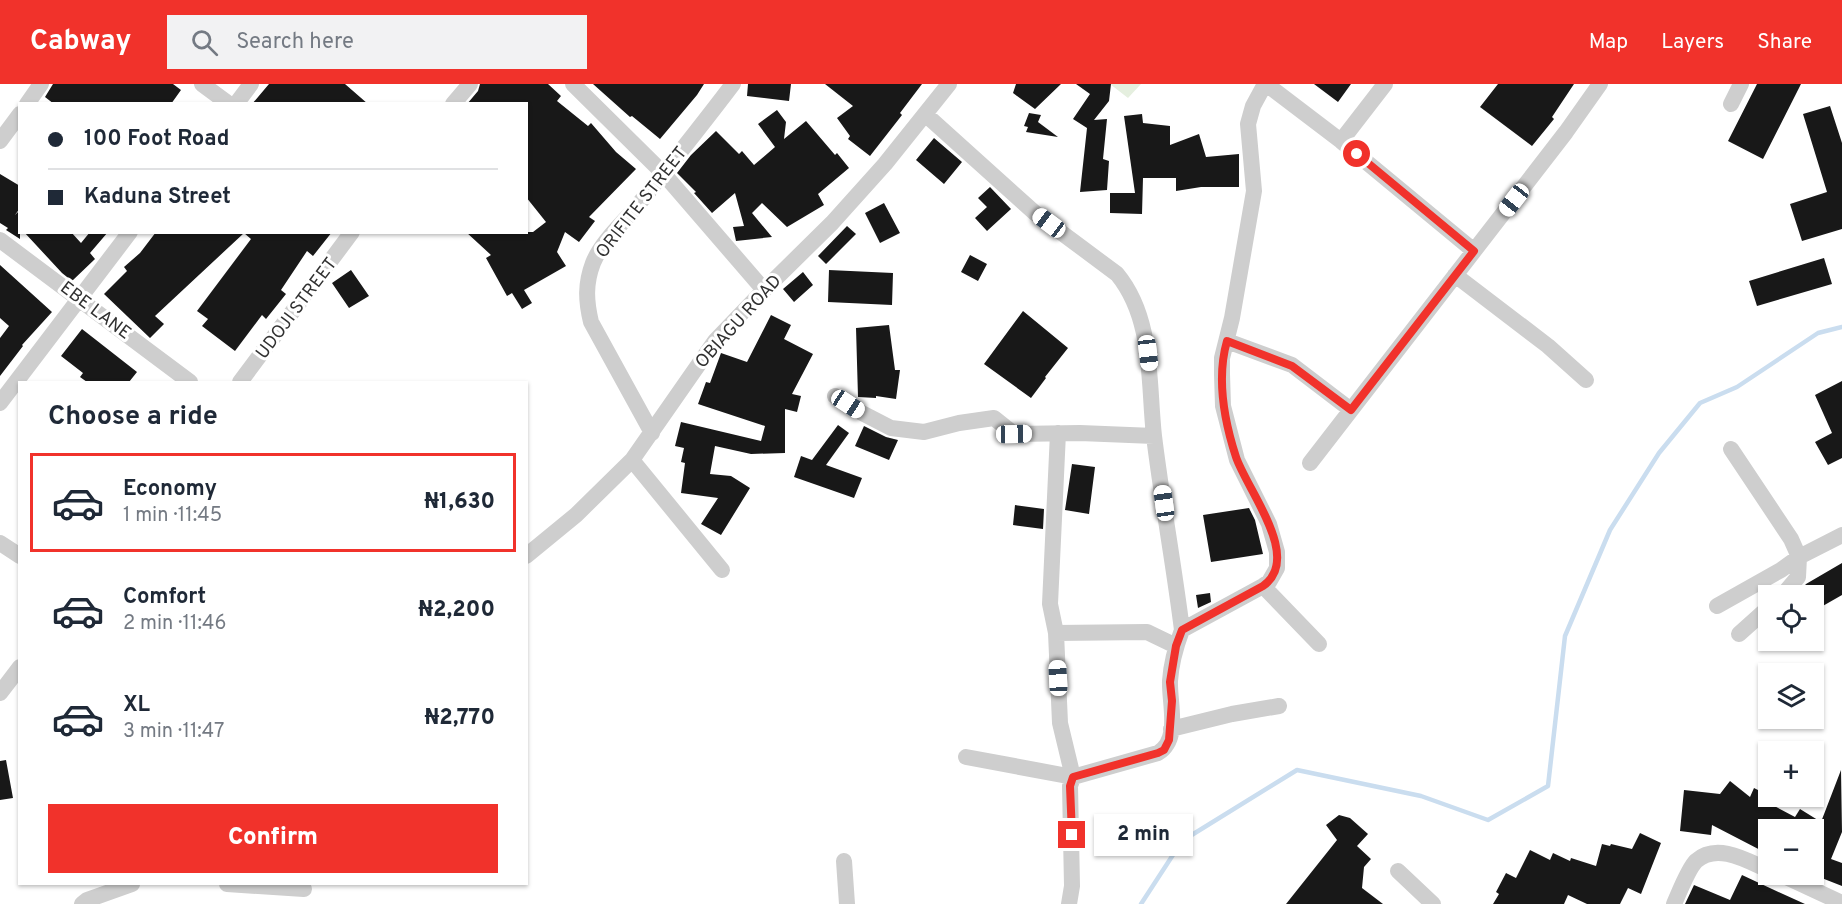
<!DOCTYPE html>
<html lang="en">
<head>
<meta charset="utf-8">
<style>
  body { margin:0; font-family:Overpass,sans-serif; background:#f2f2f3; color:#1f2937; height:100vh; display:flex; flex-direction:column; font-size:22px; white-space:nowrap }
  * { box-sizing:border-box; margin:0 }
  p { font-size:20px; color:#747a83 }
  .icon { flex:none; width:33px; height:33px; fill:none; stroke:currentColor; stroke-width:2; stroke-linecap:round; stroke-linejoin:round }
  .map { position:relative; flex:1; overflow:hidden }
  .drawer { position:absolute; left:18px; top:297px; width:510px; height:504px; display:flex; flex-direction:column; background:#fff; border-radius:0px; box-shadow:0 2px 4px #0004 }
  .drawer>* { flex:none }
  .guide { position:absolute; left:18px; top:18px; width:510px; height:132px; border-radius:0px; box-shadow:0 2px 4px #0004; display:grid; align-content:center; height:132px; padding:0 30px; background:#fff }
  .tools { position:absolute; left:1758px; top:501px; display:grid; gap:12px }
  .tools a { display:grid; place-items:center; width:66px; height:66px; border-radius:0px; background:#fff; box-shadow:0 2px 4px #0004; font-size:30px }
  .end { position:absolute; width:27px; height:27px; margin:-14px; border:8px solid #f1322b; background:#fff; box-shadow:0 0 0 3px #fff }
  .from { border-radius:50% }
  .bubble { position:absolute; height:42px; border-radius:0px; background:#fff; box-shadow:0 2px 4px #0004; font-size:20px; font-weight:800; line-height:42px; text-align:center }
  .car { position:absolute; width:18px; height:36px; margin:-18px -9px; border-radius:8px; box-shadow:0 0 4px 2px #0007; background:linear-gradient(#fff 24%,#345 0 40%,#fff 0 76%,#345 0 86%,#fff 0) }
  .guide b { display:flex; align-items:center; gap:21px; height:57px; font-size:22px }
  .guide b+b { border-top:2px solid #e0e1e3 }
  .guide i { width:15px; height:15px; background:#1f2937 }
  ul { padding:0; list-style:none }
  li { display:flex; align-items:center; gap:18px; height:99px; margin:0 12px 9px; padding:0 18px; border:3px solid transparent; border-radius:0px }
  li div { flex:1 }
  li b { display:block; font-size:22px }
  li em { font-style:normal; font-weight:800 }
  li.on { border-color:#f1322b }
  li>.icon { width:54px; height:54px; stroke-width:1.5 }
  h2 { padding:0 30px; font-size:27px; line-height:72px }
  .button { display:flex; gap:12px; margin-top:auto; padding:12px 30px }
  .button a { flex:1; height:69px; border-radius:0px; background:#f1322b; color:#fff; font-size:24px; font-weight:800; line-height:69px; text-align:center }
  header { display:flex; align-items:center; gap:36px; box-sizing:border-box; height:84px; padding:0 30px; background:#f1322b; color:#fff }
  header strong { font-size:28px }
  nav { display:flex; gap:33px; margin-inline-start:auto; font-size:21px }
  .search { width:420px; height:54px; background:#f2f2f3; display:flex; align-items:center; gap:15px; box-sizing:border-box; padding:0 21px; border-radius:0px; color:#747a83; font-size:22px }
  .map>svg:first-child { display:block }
  .green { fill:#e5efdf }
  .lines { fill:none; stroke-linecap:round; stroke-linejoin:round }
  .stream { stroke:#caddef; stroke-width:4.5 }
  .building { fill:#181818 }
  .street { stroke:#cecece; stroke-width:16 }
  .route { stroke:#f1322b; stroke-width:8 }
  .labels { text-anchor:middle; stroke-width:6; stroke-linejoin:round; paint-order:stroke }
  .street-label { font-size:18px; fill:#313131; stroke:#fff }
</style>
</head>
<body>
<header>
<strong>Cabway</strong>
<div class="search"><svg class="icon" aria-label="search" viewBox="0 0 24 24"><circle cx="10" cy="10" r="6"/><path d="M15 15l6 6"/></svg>Search here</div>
<nav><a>Map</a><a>Layers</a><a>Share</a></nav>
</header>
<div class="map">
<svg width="1842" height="820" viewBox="0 0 1842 820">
  <rect width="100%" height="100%" fill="#fff"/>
  <path class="green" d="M1110 0H1141L1128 14Z"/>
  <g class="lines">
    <path class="stream" d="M1141 820 1182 757 1297 686 1421 712 1488 736 1548 702 1565 552 1610 446 1659 369 1700 319 1737 303 1818 249 1842 243"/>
  </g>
  <path class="building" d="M53 0H173L181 6 171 20H54L45 13Z
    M269 0H345L368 20H252Z
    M480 0H548L561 12 557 17 588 42 591 39 616 68 636 85 589 133 595 137 579 158 565 148 557 168 566 182 524 206 532 219 522 225 512 209 507 212 486 174 491 171 466 148H533L546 138 526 113V20H467L478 7Z
    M593 0H704L697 11 660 55 632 32 630 33Z
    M748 0H791L789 17 747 12Z
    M825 0H922L900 29 902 31 870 72 848 55 850 52 837 34 853 22Z
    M1016 0H1061L1035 25 1013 9Z
    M1076 0H1111L1109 17 1094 36 1107 35 1103 75 1109 77 1107 106 1080 108 1087 44 1073 35 1090 10Z
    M1314 0H1351L1338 18Z
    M1498 0H1574L1552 33 1554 35 1532 62 1480 23Z
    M1757 0H1801L1763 75 1728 57Z
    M1830 22 1842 59V145L1802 157 1790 120 1827 108 1803 30Z
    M777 26 786 38 784 55 806 37 835 71 837 69 849 84 818 110 824 121 787 143 762 119 752 129 772 153 736 157 733 143 744 142 735 109 712 129 694 109 696 108 677 89 691 71 716 47 739 70 742 67 754 81 775 63 758 40Z
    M1029 29 1041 31 1038 38 1058 53 1026 48 1028 43 1024 42Z
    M1142 30 1143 39 1170 42V61L1199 50 1206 73 1239 70V103H1201L1176 107V94H1143L1142 130 1110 129V109H1135L1124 32Z
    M934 54 962 78 944 100 916 76Z
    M0 90 20 102V124L15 131 20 126V155L6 146 8 144 0 139Z
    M990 103 1011 125 987 147 975 134 987 123 978 114Z
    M884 119 900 149 880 159 865 129Z
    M847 142 856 150 826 180 818 172Z
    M24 148H71L81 159 90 148H108L90 169 95 175 72 197 62 189Z
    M156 148H332L313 172 307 167 281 206 286 210 266 235 262 231 235 267 202 242 208 235 197 227 251 155 244 149 155 232 164 240 150 254 104 210 127 187 124 183 140 169Z
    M970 171 987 180 978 197 961 188Z
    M1824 174 1832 200 1757 222 1749 197Z
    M0 181 52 228 22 261 23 262 0 292V254L9 242 0 234Z
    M351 186 369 212 349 224 332 199Z
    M829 186 893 189 892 221 828 218Z
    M803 188 813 201 794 218 783 205Z
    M1023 227 1068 264 1045 293 1046 294 1031 314 984 280Z
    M771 231 791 241 784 255 813 270 792 310 801 312 797 328 785 325V369L751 370 715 362 710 390 731 392 750 404 721 451 701 440 718 414 681 409 685 379 681 378 684 364 675 362 681 338 761 357 765 342 698 320 706 298 710 299 721 269 747 278Z
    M889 241 895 286H900L896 315 876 312V314L858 313 856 244Z
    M82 245 137 288 129 298H87L80 293 83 289 61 272Z
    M1842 297V374L1828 381 1815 358 1832 349 1815 311Z
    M838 341 849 349 826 381 862 394 854 414 794 393 801 372 812 376Z
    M864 342 886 353 898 356 889 376 855 362Z
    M1072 380 1095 383 1089 430 1065 426Z
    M1015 421 1044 425 1043 445 1013 441Z
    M1249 424 1255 436 1263 470 1211 478 1203 431Z
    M1842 479V511L1814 527V512H1796L1806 500Z
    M1210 509 1211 518 1198 524 1196 511Z
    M6 676 13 714 0 716V677Z
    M1841 686 1842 748 1831 775 1842 779V802L1814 791V746H1768V770L1712 741 1711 751 1680 747 1684 706 1720 710 1730 697 1750 713 1754 704 1768 711 1765 717 1795 733 1800 725 1821 738Z
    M1339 731 1350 734 1368 750 1357 762 1371 775 1364 783 1362 804 1383 820H1286L1337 756 1326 741Z
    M1640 749 1661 759 1641 810 1628 804 1620 820H1587L1568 811 1564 820H1493L1499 810 1496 808 1506 789 1516 794 1530 766 1550 776 1553 769 1570 777 1571 774 1596 782 1602 760 1610 762 1611 760 1632 765Z
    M1742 791 1772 805 1805 820H1685L1694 801 1730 816Z"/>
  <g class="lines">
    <path class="street" d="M202 0 229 20
      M573 0 663 89 764 206
      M1266 0 1341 57 1474 167
      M27 20 41 0
      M236 20 251 0
      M453 20 470 0
      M1731 20 1741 0
      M925 30 1035 129 1117 190C1154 235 1148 298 1154 352 1162 417 1174 482 1182 546 1176 562 1171 580 1170 597 1169 619 1181 655 1158 669L1073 693 1070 702 1072 802 1069 820
      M0 57 20 30
      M1341 57 1385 0
      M0 156 190 298
      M1455 191 1548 262 1586 296
      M1227 257 1292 281 1351 326
      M240 298 352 148
      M835 312 860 328 891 344 924 348 959 339 994 334 1014 350 1080 349 1154 352
      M0 319 130 148
      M652 349 591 238C586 217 585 200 593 179 602 157 623 139 638 121 670 81 702 41 733 0
      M1731 365 1791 455 1799 473 1798 493 1782 512
      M632 376 722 486
      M1310 379 1566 48 1600 0
      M0 459 20 472
      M526 472 576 431 632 376 715 257 764 206 832 139 885 80 949 0
      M1263 502 1319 560
      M1717 522 1781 486 1799 473 1842 451
      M1182 546 1263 502 1269 498 1277 484V468L1269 440 1237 376 1223 322 1222 290V274L1232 234 1254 107 1248 40 1253 22 1265 0
      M1056 549 1147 548 1176 562
      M1739 550 1768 524
      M0 609 20 583
      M1171 645 1232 630 1279 622
      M966 673 1073 693 1060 639 1056 549 1050 520 1058 349
      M844 777 847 820
      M1398 787 1433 820
      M1780 790 1842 819
      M227 800 304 805
      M82 820 87 816 132 800
      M1674 820C1679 809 1688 785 1696 777 1717 758 1748 777 1768 786"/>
  </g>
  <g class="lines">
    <path class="route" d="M1072 751 1070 702 1073 693 1158 669 1164 666 1169 656 1172 617 1170 598 1176 562 1182 546 1263 502C1303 474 1247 406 1236 373 1224 336 1216 295 1227 257L1292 282 1351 326 1474 167 1357 70"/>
  </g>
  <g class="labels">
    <g class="street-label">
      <text transform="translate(641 118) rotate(-52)" y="6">ORIFITE STREET</text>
      <text transform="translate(296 224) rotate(-53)" y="6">UDOJI STREET</text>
      <text transform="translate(96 226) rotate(37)" y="6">EBE LANE</text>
      <text transform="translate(738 237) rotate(-48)" y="6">OBIAGU ROAD</text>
    </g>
  </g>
</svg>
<div class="tools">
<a><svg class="icon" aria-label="locate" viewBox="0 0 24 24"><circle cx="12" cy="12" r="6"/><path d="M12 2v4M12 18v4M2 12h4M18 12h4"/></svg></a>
<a><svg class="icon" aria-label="layers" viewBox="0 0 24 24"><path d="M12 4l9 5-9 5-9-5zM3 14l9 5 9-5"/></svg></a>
<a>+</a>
<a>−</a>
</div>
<i class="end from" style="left:1357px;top:70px"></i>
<i class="end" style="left:1072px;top:751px"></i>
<div class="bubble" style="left:1094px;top:730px;width:99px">2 min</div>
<i class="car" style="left:1514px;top:116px;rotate:218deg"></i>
<i class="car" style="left:1049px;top:139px;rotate:307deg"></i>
<i class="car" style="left:1148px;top:269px;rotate:173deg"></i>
<i class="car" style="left:848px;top:320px;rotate:123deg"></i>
<i class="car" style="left:1014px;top:350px;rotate:89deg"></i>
<i class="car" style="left:1164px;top:419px;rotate:352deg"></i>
<i class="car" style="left:1058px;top:594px;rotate:357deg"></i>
<div class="guide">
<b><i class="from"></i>100 Foot Road</b>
<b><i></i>Kaduna Street</b>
</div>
<section class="drawer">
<h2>Choose a ride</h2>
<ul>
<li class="on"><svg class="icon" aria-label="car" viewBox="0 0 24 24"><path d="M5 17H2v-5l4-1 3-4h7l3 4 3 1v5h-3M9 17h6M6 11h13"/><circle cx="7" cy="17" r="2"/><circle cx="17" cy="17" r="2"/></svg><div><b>Economy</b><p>1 min · 11:45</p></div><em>₦1,630</em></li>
<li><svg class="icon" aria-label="car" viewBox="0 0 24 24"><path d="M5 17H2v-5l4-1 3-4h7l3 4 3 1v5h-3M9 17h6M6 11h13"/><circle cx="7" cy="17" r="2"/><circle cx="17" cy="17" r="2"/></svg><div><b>Comfort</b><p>2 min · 11:46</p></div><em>₦2,200</em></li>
<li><svg class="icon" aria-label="car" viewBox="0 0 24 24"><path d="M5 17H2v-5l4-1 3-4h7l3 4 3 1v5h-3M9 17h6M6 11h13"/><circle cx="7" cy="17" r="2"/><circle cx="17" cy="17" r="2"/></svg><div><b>XL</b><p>3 min · 11:47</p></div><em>₦2,770</em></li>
</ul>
<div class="button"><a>Confirm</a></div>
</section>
</div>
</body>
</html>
